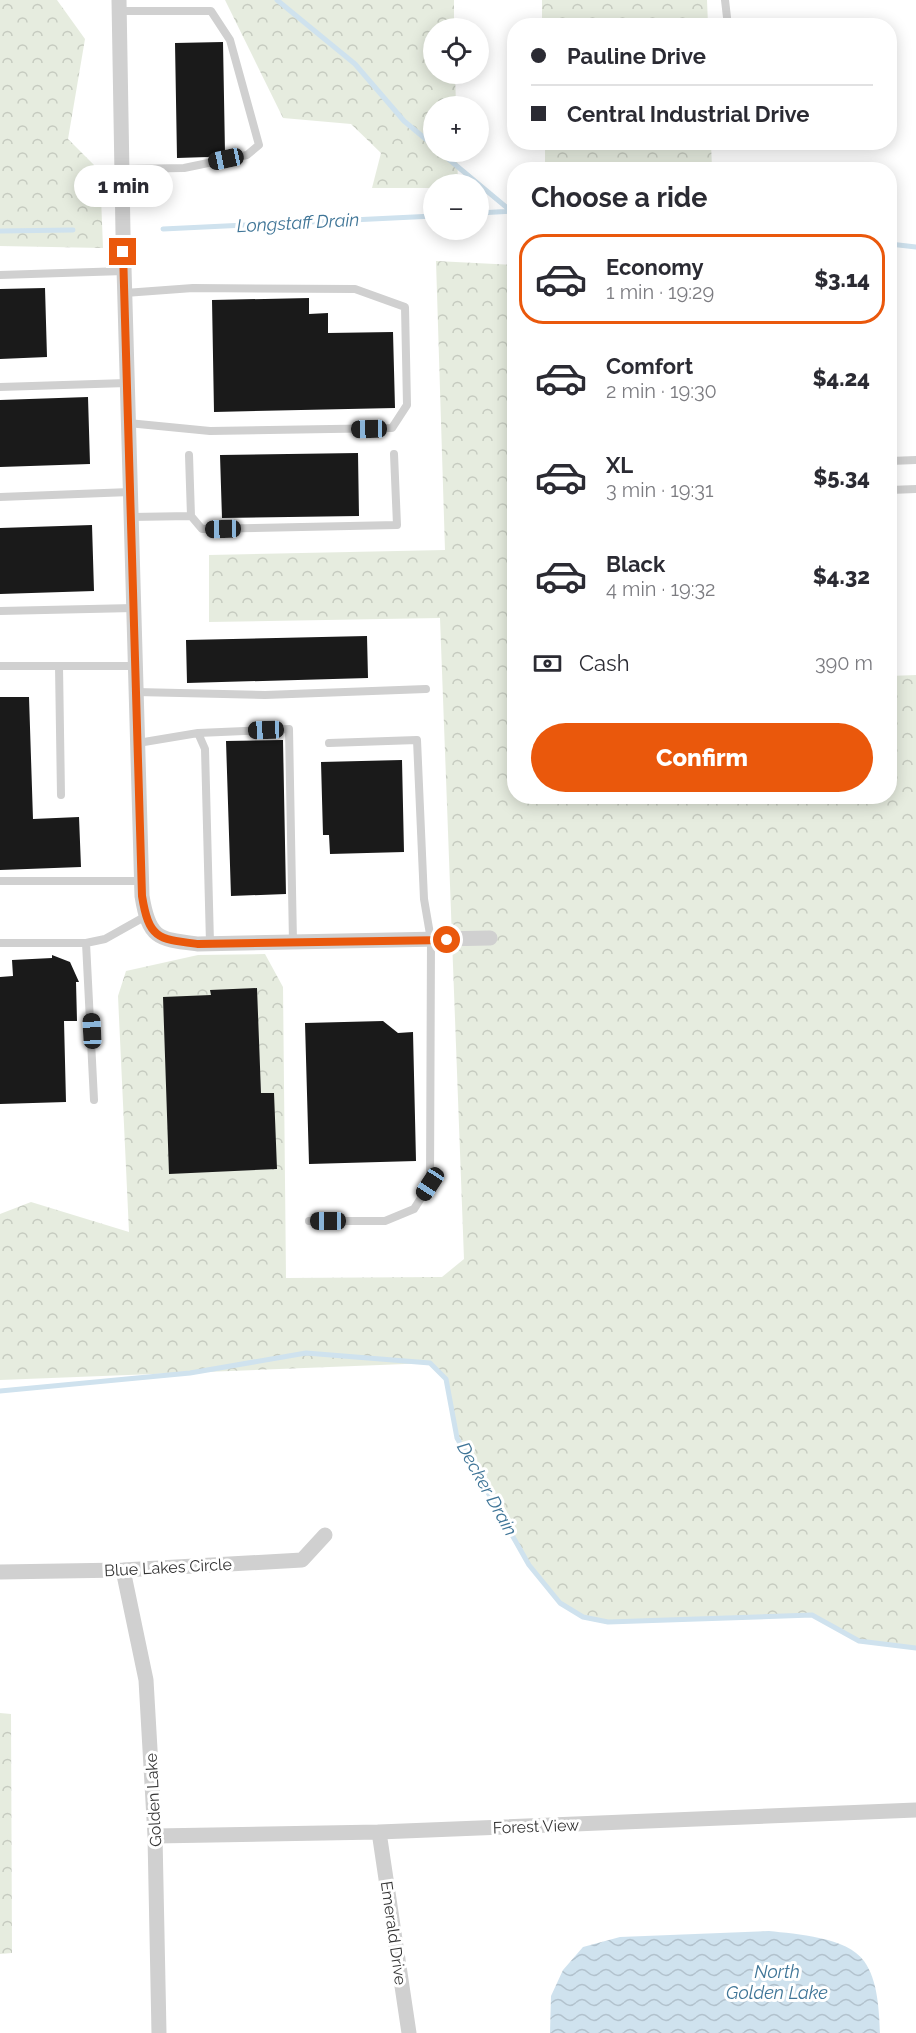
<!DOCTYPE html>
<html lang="en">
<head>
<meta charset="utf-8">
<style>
  body { margin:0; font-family:Raleway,sans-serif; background:#f7f7f7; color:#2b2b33; height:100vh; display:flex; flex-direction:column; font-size:22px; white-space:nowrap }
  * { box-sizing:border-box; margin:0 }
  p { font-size:20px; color:#7c7c81 }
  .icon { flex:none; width:33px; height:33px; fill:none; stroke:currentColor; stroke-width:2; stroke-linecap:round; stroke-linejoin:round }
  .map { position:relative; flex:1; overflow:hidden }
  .panel { position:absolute; left:507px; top:162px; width:390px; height:642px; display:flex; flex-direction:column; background:#fff; border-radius:24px; box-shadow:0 3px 15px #0003 }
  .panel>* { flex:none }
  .banner { position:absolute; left:507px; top:18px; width:390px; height:132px; border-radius:24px; box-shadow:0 3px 15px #0003; display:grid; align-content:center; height:132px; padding:0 24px; background:#fff }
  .controls { position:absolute; left:423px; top:18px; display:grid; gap:12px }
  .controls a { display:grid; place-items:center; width:66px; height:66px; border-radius:50%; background:#fff; box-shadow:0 3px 15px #0003; font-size:30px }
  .end { position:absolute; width:27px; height:27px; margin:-14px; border:8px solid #ea580c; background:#fff; box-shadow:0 0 0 3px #fff }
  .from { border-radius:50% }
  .bubble { position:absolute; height:42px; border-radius:21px; background:#fff; box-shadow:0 3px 15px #0003; font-size:20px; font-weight:800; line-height:42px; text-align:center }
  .car { position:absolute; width:18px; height:36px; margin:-18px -9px; border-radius:8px; box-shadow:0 0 4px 2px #0007; background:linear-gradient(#222 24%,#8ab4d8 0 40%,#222 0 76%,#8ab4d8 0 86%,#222 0) }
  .banner b { display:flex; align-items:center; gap:21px; height:57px; font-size:22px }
  .banner b+b { border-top:2px solid #e1e1e2 }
  .banner i { width:15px; height:15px; background:#2b2b33 }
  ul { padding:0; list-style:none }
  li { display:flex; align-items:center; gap:18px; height:90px; margin:0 12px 9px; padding:0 12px; border:3px solid transparent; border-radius:24px }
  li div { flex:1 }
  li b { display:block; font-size:22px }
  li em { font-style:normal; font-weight:800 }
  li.selected { border-color:#ea580c }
  li>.icon { width:54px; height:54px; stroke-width:1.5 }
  h2 { padding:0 24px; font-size:27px; line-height:72px }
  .pay { display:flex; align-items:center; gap:15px; height:66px; padding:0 24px; font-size:22px }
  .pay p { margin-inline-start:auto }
  .cta { display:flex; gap:12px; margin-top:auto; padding:12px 24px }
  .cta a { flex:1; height:69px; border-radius:36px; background:#ea580c; color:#fff; font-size:24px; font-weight:800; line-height:69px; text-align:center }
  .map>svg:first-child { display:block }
  .forest { fill:url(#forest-crowns) }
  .water { fill:url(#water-waves) }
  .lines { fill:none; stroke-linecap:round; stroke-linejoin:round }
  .stream { stroke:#cfe2ee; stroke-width:5 }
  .building { fill:#1a1a1a }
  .service { stroke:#d0d0d0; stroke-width:8 }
  .minor { stroke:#d0d0d0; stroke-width:15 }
  .route { stroke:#ea580c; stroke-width:8 }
  .labels { text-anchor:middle; stroke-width:6; stroke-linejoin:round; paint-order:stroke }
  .street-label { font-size:16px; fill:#333; stroke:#fff }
  .water-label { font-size:18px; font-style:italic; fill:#3f7597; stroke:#fff }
</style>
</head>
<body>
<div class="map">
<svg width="916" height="2033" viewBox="0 0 916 2033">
  <defs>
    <pattern id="forest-crowns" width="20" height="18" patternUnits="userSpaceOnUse" patternTransform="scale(1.5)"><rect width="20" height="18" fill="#e6ecdf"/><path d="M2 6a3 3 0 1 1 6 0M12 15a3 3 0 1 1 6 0" fill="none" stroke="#c6cbc0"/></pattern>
    <pattern id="water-waves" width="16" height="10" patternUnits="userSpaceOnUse" patternTransform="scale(1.5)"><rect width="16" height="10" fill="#cfe2ee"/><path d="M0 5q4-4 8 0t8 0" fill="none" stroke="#b2c2cd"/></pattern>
  </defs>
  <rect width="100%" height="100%" fill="#fff"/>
  <path class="forest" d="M0 0H57L85 39 68 139 100 171 103 248 0 246Z
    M225 0H454V28H434V74H455L456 106H434V152H457L458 184H434L433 188H372L381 153 351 124 283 118Z
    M542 0H707L708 25H542Z
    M545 143H711L712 169H545Z
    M436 261 514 265V796H890V676L916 675V1648L859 1641 812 1615 608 1622 583 1617 560 1603 529 1565 457 1438 446 1379 430 1363 0 1380V1214L31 1202 129 1232 118 996 126 971 198 955 265 954 283 987 286 1278 442 1277 464 1259 440 618 209 622V555L445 550Z
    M0 1713 11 1714 12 1953 0 1954Z"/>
  <path class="water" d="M769 1931C796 1934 847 1937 864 1961 878 1980 879 2011 880 2033H550L551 1996 563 1970 583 1947 620 1937Z"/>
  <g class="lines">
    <path class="stream" d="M277 0 355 64 404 121 434 146
      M440 152 511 211
      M478 213 513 211
      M163 229 434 216
      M0 231 73 230
      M890 244 916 247
      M0 1391 190 1373 306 1353 430 1363 446 1379 457 1438 529 1565 560 1603 583 1617 608 1622 812 1615 859 1641 916 1648"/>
  </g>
  <path class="building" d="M223 42 225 153 208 157 177 158 175 43Z
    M45 288 47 357 0 359V289Z
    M309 298V314L328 313V333L393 332 395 408 214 412 212 300Z
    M88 397 90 464 0 467V400Z
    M358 453 359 516 222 518 220 455Z
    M92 525 94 591 0 594V528Z
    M367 636 368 678 187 683 186 640Z
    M0 697H29L33 819 79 817 81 867 0 870Z
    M283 740 286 894 231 896 226 741Z
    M402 760 404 852 330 854 329 835H323L321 762Z
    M52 955 70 962 79 982H76L77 1021H64L66 1102 0 1104V977L13 976 12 960 52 958Z
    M257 988 261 1093H274L277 1169 169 1174 163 997 211 995 210 990Z
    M383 1021 398 1033 413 1032 416 1161 309 1164 305 1023Z"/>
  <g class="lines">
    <path class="service" d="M725 0 728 26
      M119 11H211L230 40 259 145 247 155 184 168 122 169
      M0 275 124 271
      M125 293 193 288 355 289 405 307 407 405 392 428 210 431 128 423
      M0 387 127 383
      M890 461 916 460
      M890 490 916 489
      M0 497 130 492
      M191 516 202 529 397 525 394 454
      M131 517 191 516 189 455
      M0 611 134 608
      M0 666H136
      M59 666 61 795
      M136 692 265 695 426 689
      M198 733 289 729 293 942
      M138 743 198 733 205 749 210 943
      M0 881H142
      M0 943H86L105 939 146 916
      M86 943 94 1100
      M309 1221H385L414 1209 430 1184 431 940 424 899 417 740 329 743"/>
    <path class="minor" d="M119 0 123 233 142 896C149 939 158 939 198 944L490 938
      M123 1570 146 1680 155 1836 159 2033
      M0 1572 123 1570 302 1560 325 1535
      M379 1832 409 2033
      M155 1836 379 1832 916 1810"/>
  </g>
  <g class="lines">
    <path class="route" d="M123 252 142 896C149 939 158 939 198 944L447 940"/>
  </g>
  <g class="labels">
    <g class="street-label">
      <text transform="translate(168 1567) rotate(-3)" y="6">Blue Lakes Circle</text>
      <text transform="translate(153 1800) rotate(-93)" y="6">Golden Lake</text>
      <text transform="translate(536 1826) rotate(-2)" y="6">Forest View</text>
      <text transform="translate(394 1933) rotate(82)" y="6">Emerald Drive</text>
    </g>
    <g class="water-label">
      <text transform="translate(298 223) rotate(-3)" y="6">Longstaff Drain</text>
      <text transform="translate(487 1489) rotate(61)" y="6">Decker Drain</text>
      <text x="777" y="1978">North<tspan x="777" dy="21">Golden Lake</tspan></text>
    </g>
  </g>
</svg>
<div class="controls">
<a><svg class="icon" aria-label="locate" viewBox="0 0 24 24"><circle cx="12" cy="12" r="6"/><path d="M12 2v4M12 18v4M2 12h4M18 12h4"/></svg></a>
<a>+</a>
<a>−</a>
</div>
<i class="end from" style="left:447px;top:940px"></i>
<i class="end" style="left:123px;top:252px"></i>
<div class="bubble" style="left:74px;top:165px;width:99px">1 min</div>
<i class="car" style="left:226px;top:159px;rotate:258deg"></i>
<i class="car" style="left:369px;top:429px;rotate:269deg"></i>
<i class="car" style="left:223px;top:529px;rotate:269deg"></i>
<i class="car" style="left:266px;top:730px;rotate:268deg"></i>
<i class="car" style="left:92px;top:1031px;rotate:357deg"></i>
<i class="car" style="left:430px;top:1184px;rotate:213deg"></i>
<i class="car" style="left:328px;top:1221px;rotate:270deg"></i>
<div class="banner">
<b><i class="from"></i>Pauline Drive</b>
<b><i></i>Central Industrial Drive</b>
</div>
<section class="panel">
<h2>Choose a ride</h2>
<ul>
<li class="selected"><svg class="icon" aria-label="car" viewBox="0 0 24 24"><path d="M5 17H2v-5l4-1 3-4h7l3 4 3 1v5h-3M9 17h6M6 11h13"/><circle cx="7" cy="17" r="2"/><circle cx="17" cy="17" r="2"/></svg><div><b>Economy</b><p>1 min · 19:29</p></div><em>$3.14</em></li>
<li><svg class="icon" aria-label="car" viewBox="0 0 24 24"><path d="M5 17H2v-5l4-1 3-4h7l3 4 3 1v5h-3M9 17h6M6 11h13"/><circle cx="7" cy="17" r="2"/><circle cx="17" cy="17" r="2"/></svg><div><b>Comfort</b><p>2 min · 19:30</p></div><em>$4.24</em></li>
<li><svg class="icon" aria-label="car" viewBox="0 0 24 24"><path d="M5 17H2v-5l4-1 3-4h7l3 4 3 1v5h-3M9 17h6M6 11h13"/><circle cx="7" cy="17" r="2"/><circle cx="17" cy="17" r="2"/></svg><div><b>XL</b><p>3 min · 19:31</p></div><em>$5.34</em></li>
<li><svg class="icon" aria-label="car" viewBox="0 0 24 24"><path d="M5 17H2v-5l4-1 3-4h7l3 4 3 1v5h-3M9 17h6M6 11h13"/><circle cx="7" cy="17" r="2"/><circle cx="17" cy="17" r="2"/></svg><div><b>Black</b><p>4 min · 19:32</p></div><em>$4.32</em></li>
</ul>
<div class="pay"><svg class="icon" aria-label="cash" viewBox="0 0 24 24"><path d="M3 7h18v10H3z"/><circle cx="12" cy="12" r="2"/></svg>Cash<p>390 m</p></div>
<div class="cta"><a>Confirm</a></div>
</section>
</div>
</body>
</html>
